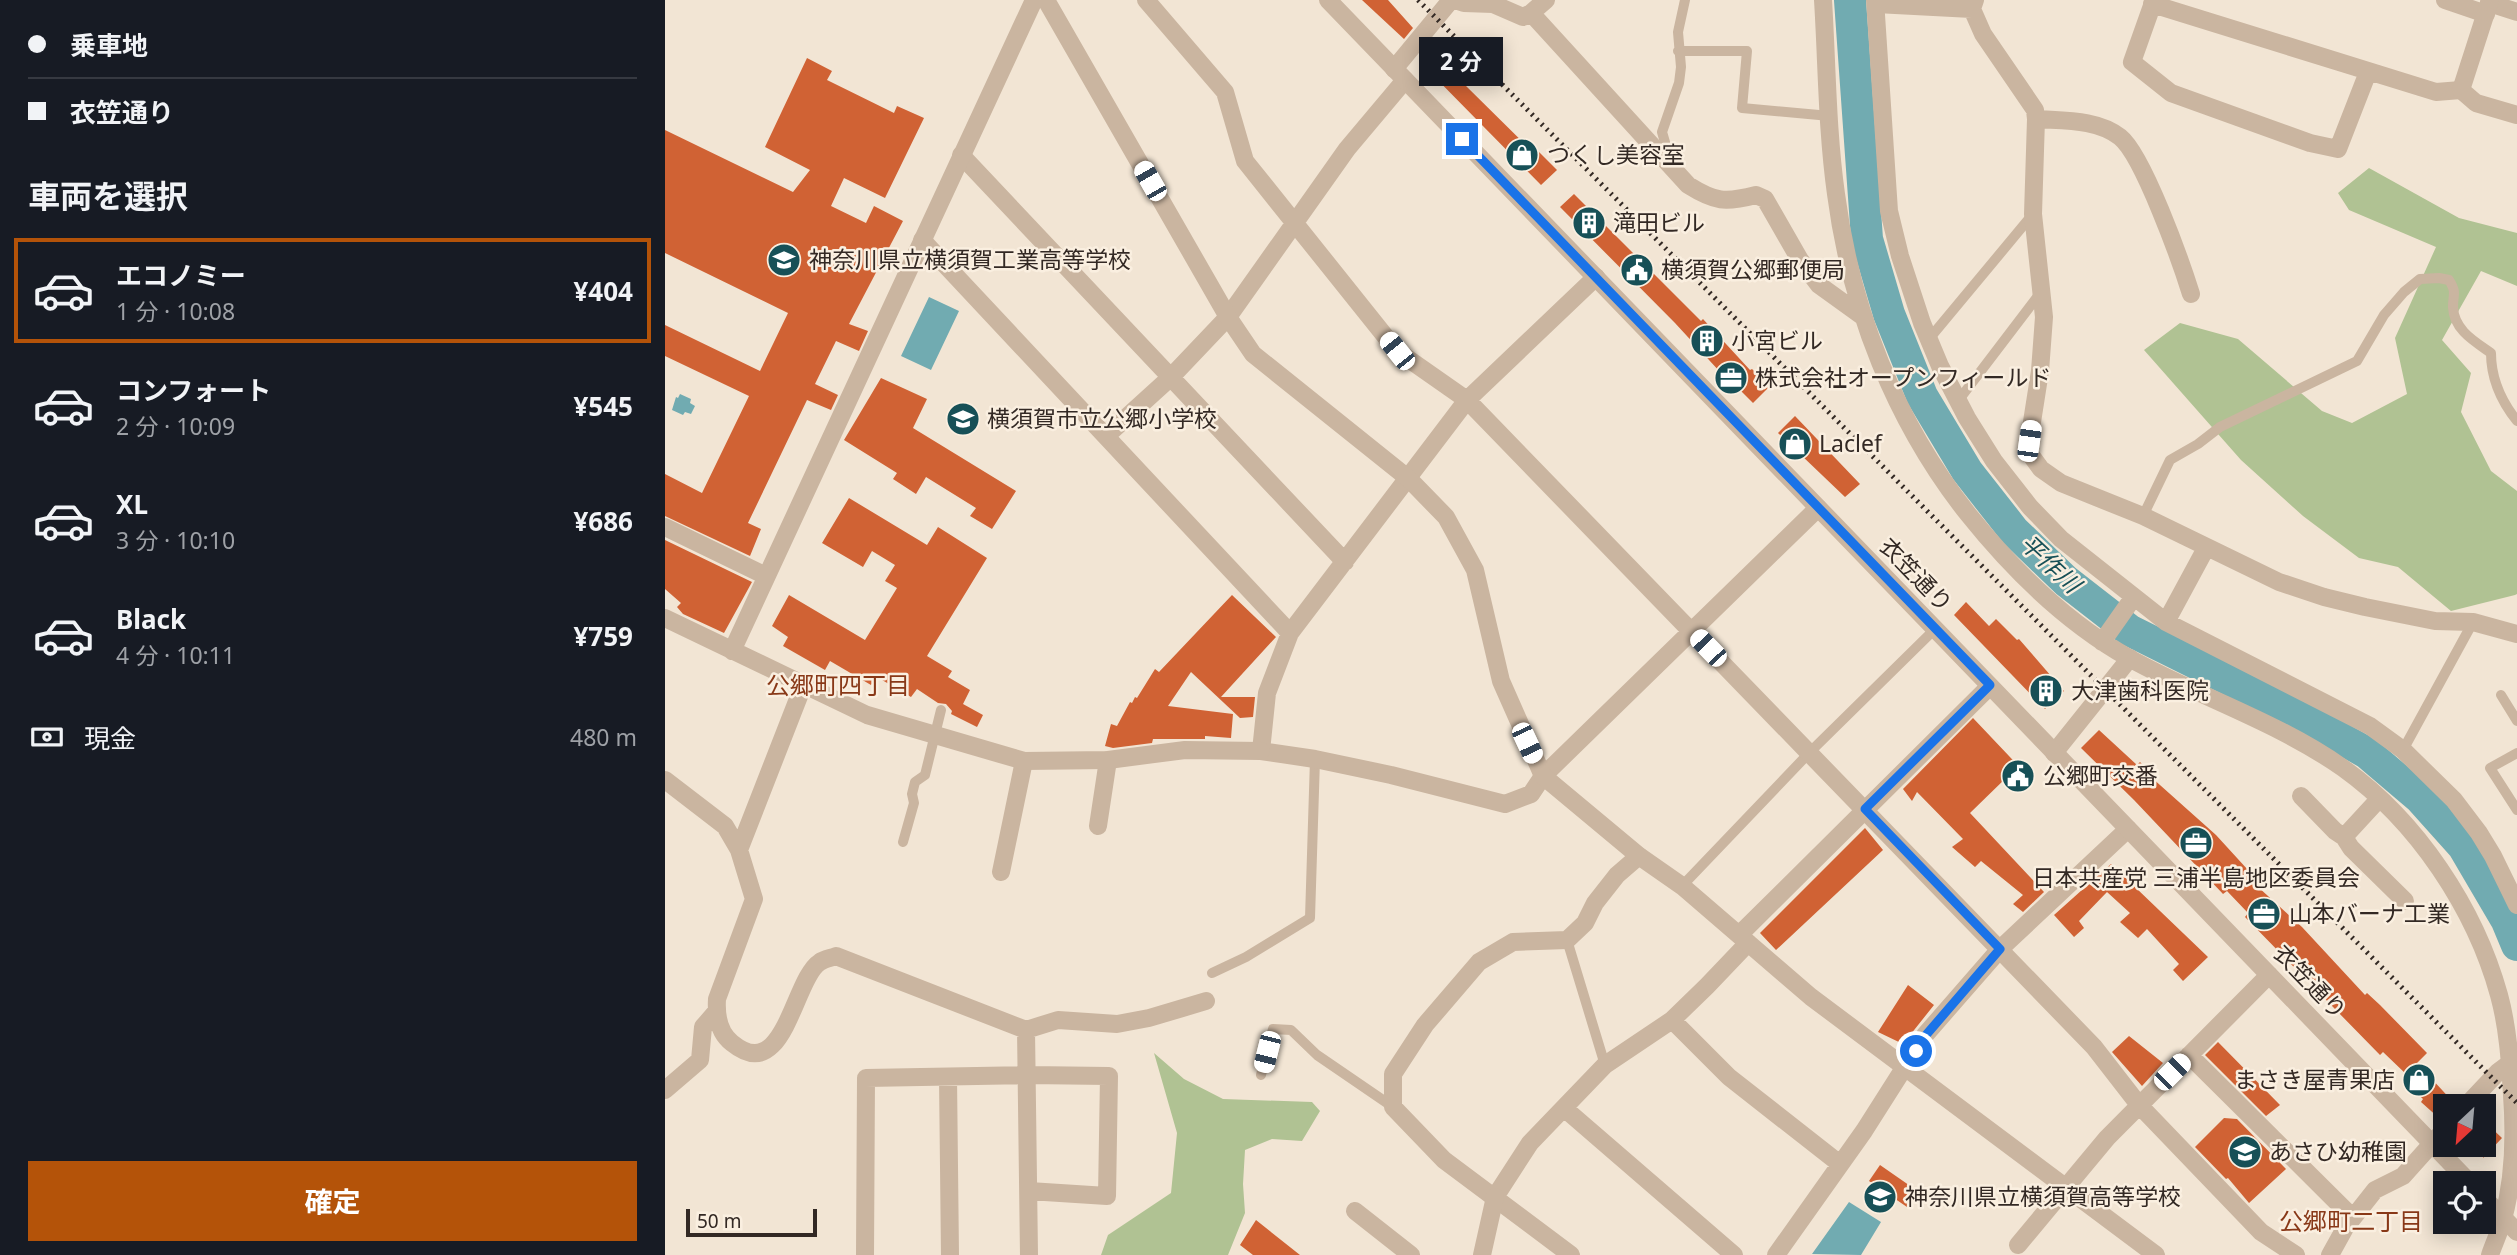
<!DOCTYPE html>
<html lang="ja">
<head>
<meta charset="utf-8">
<style>
  body { margin:0; font-family:"Noto Sans","Noto Sans JP",sans-serif; background:#20242c; color:#f1f3f6; height:100vh; display:flex; flex-direction:column; font-size:26px; white-space:nowrap }
  * { box-sizing:border-box; margin:0 }
  p { font-size:23px; color:#9ea1a6 }
  .icon { flex:none; width:38px; height:38px; fill:none; stroke:currentColor; stroke-width:2; stroke-linecap:round; stroke-linejoin:round }
  .map { position:relative; flex:1; overflow:hidden }
  .drawer { display:flex; flex-direction:column; background:#171b24; width:665px }
  .drawer>* { flex:none }
  .banner { display:grid; align-content:center; height:154px; padding:0 28px; background:#171b24 }
  .needle { width:46px; rotate:206deg }
  .buttons { position:absolute; left:1768px; top:1094px; display:grid; gap:14px }
  .buttons a { display:grid; place-items:center; width:63px; height:63px; border-radius:0px; background:#171b24; box-shadow:0 4px 18px #0003; font-size:35px }
  .scale { position:absolute; left:21px; bottom:18px; width:131px; box-sizing:border-box; padding-left:7px; border:4px solid #332924; border-top:0; font-size:19px; line-height:24px; white-space:nowrap; color:#332924; -webkit-text-stroke:5px #faefe0; paint-order:stroke }
  .end { position:absolute; width:32px; height:32px; margin:-16px; border:9px solid #1a73e8; background:#fff; box-shadow:0 0 0 4px #fff }
  .from { border-radius:50% }
  .bubble { position:absolute; height:49px; border-radius:0px; background:#171b24; box-shadow:0 4px 18px #0003; font-size:23px; font-weight:700; line-height:49px; text-align:center }
  .car { position:absolute; width:21px; height:42px; margin:-21px -10px; border-radius:9px; box-shadow:0 0 5px 2px #0007; background:linear-gradient(#fff 24%,#345 0 40%,#fff 0 76%,#345 0 86%,#fff 0) }
  .banner b { display:flex; align-items:center; gap:24px; height:66px; font-size:26px }
  .banner b+b { border-top:2px solid #363941 }
  .banner i { width:18px; height:18px; background:#f1f3f6 }
  ul { padding:0; list-style:none }
  li { display:flex; align-items:center; gap:21px; height:105px; margin:0 14px 10px; padding:0 14px; border:4px solid transparent; border-radius:0px }
  li div { flex:1 }
  li b { display:block; font-size:26px }
  li em { font-style:normal; font-weight:700 }
  li.active { border-color:#b45309 }
  li>.icon { width:63px; height:63px; stroke-width:1.5 }
  h2 { padding:0 28px; font-size:32px; line-height:84px }
  .pay { display:flex; align-items:center; gap:18px; height:77px; padding:0 28px; font-size:26px }
  .pay p { margin-inline-start:auto }
  .button { display:flex; gap:14px; margin-top:auto; padding:14px 28px }
  .button a { flex:1; height:80px; border-radius:0px; background:#b45309; color:#fff; font-size:28px; font-weight:700; line-height:80px; text-align:center }
  main { display:flex; flex:1; min-height:0 }
  .map>svg:first-child { display:block }
  .green { fill:#b0c293 }
  .water { fill:#71abb1 }
  .lines { fill:none; stroke-linecap:round; stroke-linejoin:round }
  .river { stroke:#71abb1; stroke-width:32 }
  .building { fill:#d06234 }
  .service { stroke:#cab5a0; stroke-width:10 }
  .minor { stroke:#cab5a0; stroke-width:18 }
  .tertiary { stroke:#cab5a0; stroke-width:18 }
  .rail { stroke:#332924; stroke-width:5; stroke-dasharray:2 5; stroke-linecap:butt }
  .route { stroke:#1a73e8; stroke-width:9 }
  .labels { text-anchor:middle; stroke-width:5; stroke-linejoin:round; paint-order:stroke }
  .poi-label { font-size:23px; fill:#332924; stroke:#faefe0; text-anchor:start }
  .street-label { font-size:23px; fill:#332924; stroke:#faefe0 }
  .water-label { font-size:24px; font-style:italic; fill:#175057; stroke:#faefe0 }
  .neighbourhood-label { font-size:24px; fill:#883817; stroke:#faefe0 }
</style>
</head>
<body>
<main>
<section class="drawer">
<div class="banner">
<b><i class="from"></i>乗車地</b>
<b><i></i>衣笠通り</b>
</div>
<h2>車両を選択</h2>
<ul>
<li class="active"><svg class="icon" aria-label="car" viewBox="0 0 24 24"><path d="M5 17H2v-5l4-1 3-4h7l3 4 3 1v5h-3M9 17h6M6 11h13"/><circle cx="7" cy="17" r="2"/><circle cx="17" cy="17" r="2"/></svg><div><b>エコノミー</b><p>1 分 · 10:08</p></div><em>¥404</em></li>
<li><svg class="icon" aria-label="car" viewBox="0 0 24 24"><path d="M5 17H2v-5l4-1 3-4h7l3 4 3 1v5h-3M9 17h6M6 11h13"/><circle cx="7" cy="17" r="2"/><circle cx="17" cy="17" r="2"/></svg><div><b>コンフォート</b><p>2 分 · 10:09</p></div><em>¥545</em></li>
<li><svg class="icon" aria-label="car" viewBox="0 0 24 24"><path d="M5 17H2v-5l4-1 3-4h7l3 4 3 1v5h-3M9 17h6M6 11h13"/><circle cx="7" cy="17" r="2"/><circle cx="17" cy="17" r="2"/></svg><div><b>XL</b><p>3 分 · 10:10</p></div><em>¥686</em></li>
<li><svg class="icon" aria-label="car" viewBox="0 0 24 24"><path d="M5 17H2v-5l4-1 3-4h7l3 4 3 1v5h-3M9 17h6M6 11h13"/><circle cx="7" cy="17" r="2"/><circle cx="17" cy="17" r="2"/></svg><div><b>Black</b><p>4 分 · 10:11</p></div><em>¥759</em></li>
</ul>
<div class="pay"><svg class="icon" aria-label="cash" viewBox="0 0 24 24"><path d="M3 7h18v10H3z"/><circle cx="12" cy="12" r="2"/></svg>現金<p>480 m</p></div>
<div class="button"><a>確定</a></div>
</section>
<div class="map">
<svg width="1852" height="1255" viewBox="0 0 1852 1255">
  <rect width="100%" height="100%" fill="#f2e5d4"/>
  <path class="green" d="M1704 168 1794 218 1852 233V286L1816 271 1777 340 1806 373 1796 412 1826 471 1852 491V594L1850 595 1786 611 1733 567 1694 558 1638 516 1576 460 1479 350 1515 323 1573 339 1657 411 1687 423 1742 394 1730 338 1771 247 1684 210 1673 193Z
    M489 1053 519 1079 558 1099 647 1102 655 1111 637 1141 607 1139 580 1150 578 1184 580 1213 563 1255H436L443 1235 506 1193 512 1133Z"/>
  <path class="water" d="M264 297 294 311 266 370 236 356Z
    M15 394 26 399 25 403 30 406 26 414 20 412 18 415 7 410 11 397 13 398Z
    M1184 1202 1216 1222 1196 1255 1147 1254Z"/>
  <g class="lines">
    <path class="river" d="M1185 0 1202 239 1224 314 1257 396 1302 471 1349 531 1401 581 1464 630 1629 712 1702 753 1755 798 1798 846 1842 921 1852 945"/>
  </g>
  <path class="building" d="M697 0H723L748 28 739 39Z
    M767 48 802 84 800 85 870 154 873 151 892 170 876 185 754 61Z
    M142 58 167 71 162 80 229 113 232 106 259 118 220 198 179 178 166 206 201 223 209 206 238 221 184 324 203 331 194 351 171 341 150 384 173 395 166 410 142 400 83 523 96 529 85 556 0 516V474L37 493 84 396 0 356V325L95 371 123 313 0 253V130L128 192 145 170 100 147Z
    M909 194 1036 321 1038 319 1085 370 1087 369 1105 386 1088 403 1068 383 1067 385 1010 323 895 207Z
    M216 378 262 399 248 428 351 491 327 529 305 516 311 508 261 477 251 494 228 479 232 473 179 440Z
    M1130 416 1195 484 1180 497 1113 433Z
    M184 498 262 545 273 527 322 558 262 656 287 671 283 677 305 690 298 704 318 715 312 727 286 714 287 711 281 704 273 703 252 689 246 697 212 677 206 685 165 661 160 670 118 646 123 637 107 626 124 595 200 640 232 588 220 581 230 565 207 551 198 567 157 543Z
    M0 540 87 582 59 633 18 614 12 607 16 603 0 589Z
    M567 595 611 637 556 697H590L588 717 575 718 526 672 503 706 568 714 566 738 540 736V739H488L487 743 448 748 440 746 446 724 452 726 465 702 467 703 470 697 472 698 490 669 494 672Z
    M1301 602 1324 626 1331 619 1352 640 1354 639 1399 691 1380 709 1289 615Z
    M1308 718 1362 775 1351 785 1343 776 1305 813 1379 892 1358 912 1348 904 1358 895 1316 861 1310 867 1287 847 1298 839 1252 792 1247 801 1238 789Z
    M1434 730 1472 765 1475 762 1488 775 1486 777 1551 835 1583 870 1581 872 1592 886 1637 927 1700 995 1702 993 1715 1005 1762 1053 1752 1063 1790 1104 1780 1106V1118L1775 1119 1756 1102 1758 1099 1738 1080 1742 1075 1718 1052 1715 1055 1580 917 1583 913 1562 891 1558 894 1469 800 1416 748Z
    M1200 828 1218 850 1111 950 1095 933Z
    M1446 864 1543 957 1518 981 1508 970 1514 964 1482 929 1473 938 1455 922 1465 913 1442 892 1414 921 1419 928 1409 937 1389 915Z
    M1243 985 1269 1005 1238 1044 1213 1032Z
    M1464 1036 1498 1063 1477 1086 1447 1052Z
    M1553 1042 1615 1105 1601 1116 1540 1055Z
    M1559 1118 1572 1119 1621 1169 1584 1203 1563 1178 1561 1179 1530 1147Z
    M1818 1120 1837 1138 1818 1158Z
    M1215 1165 1251 1190 1242 1207 1204 1181Z
    M591 1220 635 1255H588L575 1245Z"/>
  <g class="lines">
    <path class="service" d="M1013 51H1082L1077 108 1165 116
      M1006 163 997 132 1014 83 1016 67 1013 32 1020 0
      M1264 339 1368 214
      M1293 401 1376 292
      M1478 516 1505 460 1533 444 1555 427 1692 361 1719 315 1739 292 1755 279 1774 278 1784 280C1792 293 1788 293 1788 307 1789 330 1809 341 1826 353 1826 379 1836 401 1852 421
      M1836 695 1852 721
      M1738 750 1808 622
      M1852 753 1825 768 1852 810
      M238 842 249 803 247 794 250 782 260 775 276 710
      M1017 886 1145 752 1270 629
      M902 940 940 1065
      M547 973 581 957 645 918 650 759
      M596 1075 608 1029 626 1030 652 1055 728 1107"/>
    <path class="minor" d="M481 0 560 92 580 161 732 351 802 400 1429 1047 1474 1105 1596 1232 1631 1255
      M790 0 799 3 828 4 858 17 866 13 881 0
      M1158 0C1162 64 1162 130 1171 194 1186 309 1230 422 1303 514 1347 569 1402 623 1464 658 1534 697 1613 722 1678 768 1752 821 1810 908 1834 995 1843 1028 1845 1061 1847 1095 1850 1135 1849 1179 1838 1219 1835 1231 1829 1243 1825 1255
      M1210 0 1224 211 1235 256 1257 323 1275 366 1302 418 1329 461 1365 507 1396 539 1501 622 1705 726 1738 750 1789 800 1814 833 1828 856 1852 905
      M1310 0 1307 9 1318 34 1370 110 1371 119 1368 214 1379 317 1375 371 1364 441 1365 454 1376 469 1396 483 1478 516 1614 582 1659 597 1700 607 1770 621 1808 622 1852 634
      M1489 0 1467 62 1506 93 1645 143 1673 149 1703 72
      M1780 0 1821 14
      M1824 3 1852 12
      M1211 4 1307 9
      M1487 4 1771 92 1796 90
      M866 13 1023 185C1050 202 1060 203 1091 195L1100 199 1135 260 1154 285 1197 316
      M729 69 786 0
      M1371 119C1399 121 1432 119 1455 137 1478 155 1516 262 1526 294
      M296 155 680 562
      M257 240 625 633
      M931 277 802 400 625 633 602 693 596 751 650 759 726 775 840 804 866 794 878 776 1153 508
      M441 436 506 377 563 317 682 149 740 80
      M0 527 101 576
      M1501 622 1541 548
      M1437 642 1468 598
      M1389 753 1465 658
      M0 780 60 826 74 850 89 899 52 999C51 1015 53 1032 67 1043 120 1086 128 979 155 962 159 959 166 958 171 956L361 1030 364 1255
      M1636 796 1670 831 1679 837
      M1714 799 1679 837 1686 848 1740 901
      M433 826 443 760
      M74 850 138 686
      M336 872 359 761
      M1007 1020 1064 1077 1175 1164
      M361 1030 393 1020 452 1024 484 1018 541 1001
      M1524 1055 1688 1218
      M283 1077 285 1255
      M0 1090 35 1060 38 1027 51 1012
      M1801 1106 1833 1072 1845 1063
      M900 1109 1069 1255
      M830 1197 865 1143 940 1065 1007 1020 1042 986 1083 943
      M690 1211 746 1255
      M1353 1245 1442 1138 1604 975
      M200 1255 201 1078 363 1075 444 1076 442 1196 364 1191
      M906 1255 779 1160 728 1107V1074L760 1025 814 962 848 942 902 940 920 923 930 903 952 875 974 856
      M1111 1255 1199 1131 1260 1035 1335 949 1463 829
      M1665 1255 1680 1228 1710 1190 1738 1176 1780 1129"/>
    <path class="tertiary" d="M381 0 563 317 588 354 744 479 781 517 810 570 836 681 878 776 974 856 1017 886 1146 997 1491 1255
      M663 0 1805 1183
      M1825 0 1796 90 1811 103 1852 115
      M0 618 202 715 359 761 443 760 520 750 596 751
      M67 651 369 0
      M1074 935 1325 686
      M1818 1197 1852 1232
      M817 1255 830 1197"/>
    <path class="rail" d="M753 0 1852 1103"/>
  </g>
  <g class="lines">
    <path class="route" d="M797 139 1325 685 1200 809 1335 949 1261 1035 1251 1051"/>
  </g>
  <defs>
    <symbol id="shop-disc" viewBox="-11 -11 22 22"><circle r="9.5" fill="#175057" stroke="#faefe0"/><path d="M-5-2.5h2.3a2.7 3.5 0 0 1 5.4 0H5L5.5 6h-11ZM-1.5-2.5h3a1.5 2.3 0 0 0-3 0Z" fill="#fff"/></symbol>
    <symbol id="building-disc" viewBox="-11 -11 22 22"><circle r="9.5" fill="#175057" stroke="#faefe0"/><path d="M-4-6H4V6H1V3H-1V6H-4ZM-2.5-4.3h1.7v1.8h-1.7ZM.8-4.3h1.7v1.8H.8ZM-2.5-1h1.7V.8h-1.7ZM.8-1h1.7V.8H.8Z" fill="#fff"/></symbol>
    <symbol id="school-disc" viewBox="-11 -11 22 22"><circle r="9.5" fill="#175057" stroke="#faefe0"/><path d="M0-5L7-2L0 1L-7-2ZM-4 1L0 2.5L4 1V4Q0 6-4 4Z" fill="#fff"/></symbol>
    <symbol id="civic-disc" viewBox="-11 -11 22 22"><circle r="9.5" fill="#175057" stroke="#faefe0"/><path d="M-.6-6.5H3V-4.5H.6V-3L4-1V1h2V6H-6V1h2V-1L-.6-3ZM-1.2 2.5V6h2.4V2.5Z" fill="#fff"/></symbol>
    <symbol id="office-disc" viewBox="-11 -11 22 22"><circle r="9.5" fill="#175057" stroke="#faefe0"/><path d="M-6-3h4V-5.5h4V-3h4V5H-6ZM-1-4.5V-3h2v-1.5ZM-6 0V1H6V0Z" fill="#fff"/></symbol>
  </defs>
  <g fill-rule="evenodd">
    <use href="#shop-disc" x="838" y="136" width="38" height="38"/>
    <use href="#building-disc" x="905" y="204" width="38" height="38"/>
    <use href="#school-disc" x="100" y="241" width="38" height="38"/>
    <use href="#civic-disc" x="953" y="251" width="38" height="38"/>
    <use href="#building-disc" x="1023" y="322" width="38" height="38"/>
    <use href="#office-disc" x="1047" y="359" width="38" height="38"/>
    <use href="#school-disc" x="279" y="400" width="38" height="38"/>
    <use href="#shop-disc" x="1111" y="425" width="38" height="38"/>
    <use href="#building-disc" x="1362" y="672" width="38" height="38"/>
    <use href="#civic-disc" x="1334" y="757" width="38" height="38"/>
    <use href="#office-disc" x="1512" y="824" width="38" height="38"/>
    <use href="#office-disc" x="1580" y="895" width="38" height="38"/>
    <use href="#shop-disc" x="1735" y="1061" width="38" height="38"/>
    <use href="#school-disc" x="1561" y="1133" width="38" height="38"/>
    <use href="#school-disc" x="1196" y="1178" width="38" height="38"/>
  </g>
  <g class="labels">
    <g class="poi-label">
      <text x="882" y="163">つくし美容室</text>
      <text x="948" y="231">滝田ビル</text>
      <text x="144" y="268">神奈川県立横須賀工業高等学校</text>
      <text x="996" y="278">横須賀公郷郵便局</text>
      <text x="1066" y="349">小宮ビル</text>
      <text x="1090" y="386">株式会社オープンフィールド</text>
      <text x="322" y="427">横須賀市立公郷小学校</text>
      <text x="1154" y="452">Laclef</text>
      <text x="1406" y="699">大津歯科医院</text>
      <text x="1378" y="784">公郷町交番</text>
      <text x="1531" y="886" text-anchor="middle">日本共産党 三浦半島地区委員会</text>
      <text x="1624" y="922">山本バーナ工業</text>
      <text x="1730" y="1088" text-anchor="end">まさき屋青果店</text>
      <text x="1604" y="1160">あさひ幼稚園</text>
      <text x="1240" y="1205">神奈川県立横須賀高等学校</text>
    </g>
    <g class="street-label">
      <text transform="translate(1251 575) rotate(46)" y="8">衣笠通り</text>
      <text transform="translate(1645 982) rotate(46)" y="8">衣笠通り</text>
    </g>
    <g class="water-label">
      <text transform="translate(1385 564) rotate(43)" y="8">平作川</text>
    </g>
    <g class="neighbourhood-label">
      <text x="173" y="694">公郷町四丁目</text>
      <text x="1686" y="1230">公郷町二丁目</text>
    </g>
  </g>
</svg>
<div class="buttons">
<a><svg class="needle" viewBox="-14 -14 28 28"><path d="M0-13l5 13h-10z" fill="#e53935"/><path d="M0 13l5-13h-10z" fill="#9ea1a6"/></svg></a>
<a><svg class="icon" aria-label="locate" viewBox="0 0 24 24"><circle cx="12" cy="12" r="6"/><path d="M12 2v4M12 18v4M2 12h4M18 12h4"/></svg></a>
</div>
<div class="scale">50 m</div>
<i class="end from" style="left:1251px;top:1051px"></i>
<i class="end" style="left:797px;top:139px"></i>
<div class="bubble" style="left:754px;top:37px;width:84px">2 分</div>
<i class="car" style="left:485px;top:181px;rotate:330deg"></i>
<i class="car" style="left:732px;top:351px;rotate:321deg"></i>
<i class="car" style="left:1364px;top:441px;rotate:8deg"></i>
<i class="car" style="left:1043px;top:648px;rotate:316deg"></i>
<i class="car" style="left:862px;top:743px;rotate:155deg"></i>
<i class="car" style="left:602px;top:1052px;rotate:194deg"></i>
<i class="car" style="left:1507px;top:1072px;rotate:45deg"></i>
</div>
</main>
</body>
</html>
